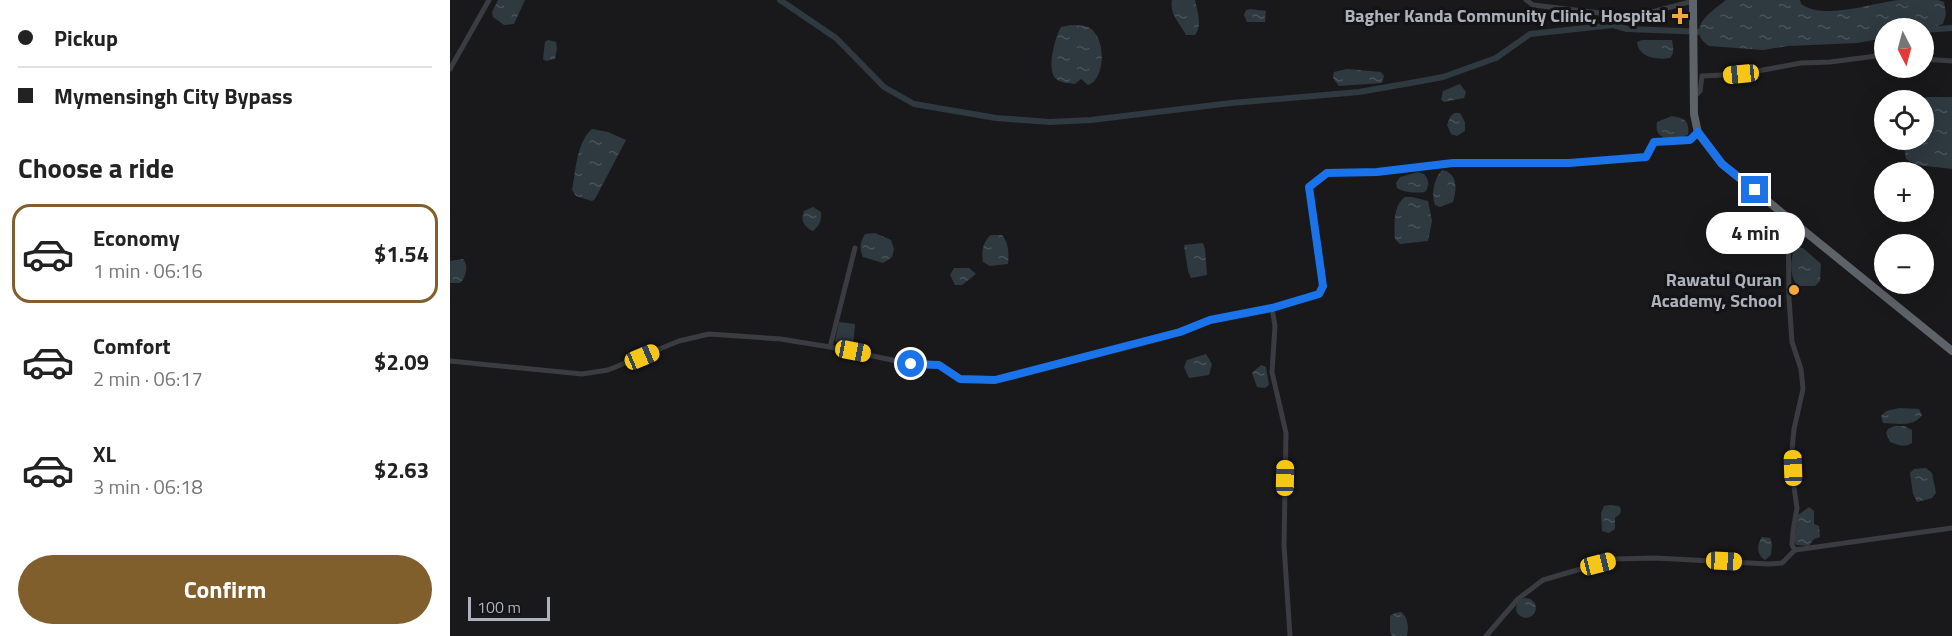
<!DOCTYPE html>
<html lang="en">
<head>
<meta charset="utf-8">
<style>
  body { margin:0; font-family:"Titillium Web",sans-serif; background:#f2f2f2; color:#222; height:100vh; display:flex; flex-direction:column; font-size:22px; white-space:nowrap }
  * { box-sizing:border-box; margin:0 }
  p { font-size:20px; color:#767676 }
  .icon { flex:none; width:33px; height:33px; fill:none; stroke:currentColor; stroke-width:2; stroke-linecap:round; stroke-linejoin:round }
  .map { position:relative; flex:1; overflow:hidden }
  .details { display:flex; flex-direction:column; background:#fff; width:450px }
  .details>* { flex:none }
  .hud { display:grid; align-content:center; height:132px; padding:0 18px; background:#fff }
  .needle { width:39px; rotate:174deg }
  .buttons { position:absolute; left:1424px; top:18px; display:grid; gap:12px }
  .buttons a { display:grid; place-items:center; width:60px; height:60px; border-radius:50%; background:#fff; box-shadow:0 6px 24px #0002; font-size:30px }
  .scale { position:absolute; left:18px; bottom:15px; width:82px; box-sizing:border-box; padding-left:6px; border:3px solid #acb1bb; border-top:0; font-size:16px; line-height:21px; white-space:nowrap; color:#acb1bb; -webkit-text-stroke:4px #141417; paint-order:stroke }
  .end { position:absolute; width:27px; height:27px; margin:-14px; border:8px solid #1a73e8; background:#fff; box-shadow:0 0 0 3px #fff }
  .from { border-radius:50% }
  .bubble { position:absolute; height:42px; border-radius:21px; background:#fff; box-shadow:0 6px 24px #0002; font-size:20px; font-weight:700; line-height:42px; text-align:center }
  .car { position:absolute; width:18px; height:36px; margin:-18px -9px; border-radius:8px; box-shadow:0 0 4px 2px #0007; background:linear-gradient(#f5c518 24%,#345 0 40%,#f5c518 0 76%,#345 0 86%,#f5c518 0) }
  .hud b { display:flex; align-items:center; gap:21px; height:57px; font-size:22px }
  .hud b+b { border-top:2px solid #e0e0e0 }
  .hud i { width:15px; height:15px; background:#222 }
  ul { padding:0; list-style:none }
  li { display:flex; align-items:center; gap:18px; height:99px; margin:0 12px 9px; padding:0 6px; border:3px solid transparent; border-radius:18px }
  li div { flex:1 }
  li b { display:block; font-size:22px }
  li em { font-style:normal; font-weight:700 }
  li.current { border-color:#805f2d }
  li>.icon { width:54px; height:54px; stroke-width:1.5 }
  h2 { padding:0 18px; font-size:27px; line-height:72px }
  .primary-button { display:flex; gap:12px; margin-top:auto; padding:12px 18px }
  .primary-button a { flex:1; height:69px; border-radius:36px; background:#805f2d; color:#fff; font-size:24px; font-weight:700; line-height:69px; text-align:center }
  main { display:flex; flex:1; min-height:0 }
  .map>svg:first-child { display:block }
  .water { fill:url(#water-ripples) }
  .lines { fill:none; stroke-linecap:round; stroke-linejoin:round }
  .canal { stroke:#2f3940; stroke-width:6 }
  .minor { stroke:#3a3c41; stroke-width:5 }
  .trunk { stroke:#5e6269; stroke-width:8 }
  .route { stroke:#1a73e8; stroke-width:8 }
  .poi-dot { fill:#f2aa3b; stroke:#141417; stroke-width:2 }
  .labels { text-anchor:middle; stroke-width:6; stroke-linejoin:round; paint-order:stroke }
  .poi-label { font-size:18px; font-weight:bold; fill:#acb1bb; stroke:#141417; text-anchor:end }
</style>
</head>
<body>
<main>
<section class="details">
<div class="hud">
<b><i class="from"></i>Pickup</b>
<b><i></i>Mymensingh City Bypass</b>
</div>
<h2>Choose a ride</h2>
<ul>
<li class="current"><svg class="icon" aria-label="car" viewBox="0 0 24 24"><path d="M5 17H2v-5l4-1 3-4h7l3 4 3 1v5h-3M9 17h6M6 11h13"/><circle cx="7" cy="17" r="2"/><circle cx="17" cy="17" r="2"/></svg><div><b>Economy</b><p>1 min · 06:16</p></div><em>$1.54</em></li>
<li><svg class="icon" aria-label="car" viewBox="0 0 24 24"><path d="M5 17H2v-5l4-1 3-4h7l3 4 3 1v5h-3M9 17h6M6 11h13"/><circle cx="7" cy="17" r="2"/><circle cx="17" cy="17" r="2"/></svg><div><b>Comfort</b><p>2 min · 06:17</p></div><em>$2.09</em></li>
<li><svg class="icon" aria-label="car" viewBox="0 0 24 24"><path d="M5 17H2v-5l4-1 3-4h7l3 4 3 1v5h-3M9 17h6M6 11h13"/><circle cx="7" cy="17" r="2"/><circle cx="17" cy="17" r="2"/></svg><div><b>XL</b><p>3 min · 06:18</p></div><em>$2.63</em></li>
</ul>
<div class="primary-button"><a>Confirm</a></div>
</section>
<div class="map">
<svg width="1502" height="636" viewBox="0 0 1502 636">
  <defs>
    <pattern id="water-ripples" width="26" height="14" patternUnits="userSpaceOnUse" patternTransform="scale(1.5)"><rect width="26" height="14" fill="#2f3940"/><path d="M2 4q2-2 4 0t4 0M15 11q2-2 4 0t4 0" fill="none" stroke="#4a535a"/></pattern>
  </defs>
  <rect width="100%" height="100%" fill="#19191c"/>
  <path class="water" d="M48 0H75L64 24 54 25 43 17 42 12Z
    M722 0H745C747 11 753 25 745 35H736C731 24 719 15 722 0Z
    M1276 0H1350L1351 4C1375 21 1423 2 1451 0 1463 0 1476 0 1488 0L1494 2 1496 14 1493 24 1473 30 1434 28V38L1408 43 1338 46 1313 50 1259 46C1234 29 1262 11 1276 0Z
    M800 9 816 11 815 22H797L794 15 796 10Z
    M621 25C627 25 635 25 640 28 656 38 656 79 638 85L631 79 625 84C620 83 610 83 606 79 596 70 605 37 611 27Z
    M98 40 106 42 107 48 105 59 96 61 93 59 95 42Z
    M1192 40H1222C1223 48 1225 52 1220 58 1207 60 1189 58 1187 42Z
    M897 69 931 72 934 76 932 83 889 86 883 78 884 72Z
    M1010 84 1016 92 1014 98 994 102 991 100 993 91Z
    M1476 97H1502V169L1467 165 1456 159 1454 148 1457 140H1473V101Z
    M1004 113H1010L1015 122V131L1007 136 1001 134 997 125 1000 117Z
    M1222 116C1234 118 1240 120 1238 135 1225 140 1203 142 1207 122Z
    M142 129 158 132 176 140 145 199 142 201 126 196 122 190C126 171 126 143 142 129Z
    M992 170C1008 173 1007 189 1003 202L990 207 985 205C981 193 984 179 992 170Z
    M968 172 974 174C979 180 980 185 975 192 966 193 955 193 947 188L946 183 950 177Z
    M955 197H962L978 201 982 221 978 241 950 244 945 239C944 226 943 205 955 197Z
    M363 207 371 212C372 220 370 225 363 231 354 227 350 220 354 211Z
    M425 233 441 240 444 249 442 257 433 263 413 257C409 248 410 242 415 234Z
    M541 235H552C559 243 559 254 558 264L540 266 533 262C531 252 533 241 541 235Z
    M753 243 755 249 757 275 741 278 738 271 734 245Z
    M1345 247 1353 248 1371 264 1370 281 1365 286H1348C1339 277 1340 259 1345 247Z
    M13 259C19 265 16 278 10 283H0V261Z
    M504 268H519L526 274 512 285H505L500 275Z
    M389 322 405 324 403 347 401 348 389 345 385 341Z
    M756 354 762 364 759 375 739 378 734 367 737 360Z
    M811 365 816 367 819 385 815 388 807 387 802 373Z
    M1449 408 1469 409 1472 415C1463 428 1447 423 1433 423L1431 416 1436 411Z
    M1444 426H1454L1462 430V443C1455 448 1448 445 1440 442L1436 433 1438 429Z
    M1476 468 1482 473 1486 493 1482 498 1467 502 1463 494 1460 473 1464 469Z
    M1160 505 1169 506 1171 509 1170 514 1165 518V529L1159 533 1152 531 1151 513 1154 506Z
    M1359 507 1364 511V524L1369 526 1370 537 1364 539 1359 546 1346 545 1344 541 1348 515Z
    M1312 537 1320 538 1322 544 1321 555 1315 560C1306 555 1307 544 1312 537Z
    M1066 608a10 10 0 1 1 20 0a10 10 0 1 1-20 0Z
    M951 612C958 617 959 628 957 636H942L940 632V616L945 613Z"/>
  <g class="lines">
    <path class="canal" d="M330 0 386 38 434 87 464 104 546 118 600 122 641 120 781 103 909 92 966 82 993 77 1046 58 1080 34 1163 25 1177 29 1257 32
      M1473 30 1502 28"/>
    <path class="minor" d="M1076 0 1083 5 1183 17 1243 1
      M1473 59 1502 61
      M0 69 39 0
      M1243 98 1250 91 1252 76 1291 74 1351 63 1380 62 1434 55
      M1338 217 1339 298 1342 342 1351 369 1353 389 1344 429 1342 450 1344 487 1347 508 1343 531 1342 545 1345 550
      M822 308 825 326 822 372 836 433 834 545 840 636
      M380 347 405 248
      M0 361 132 374 158 370 229 341 259 334 331 339 380 347 461 364 489 365 510 379 545 380 730 332 760 320 822 308 869 294 872 286 859 187 877 173 927 172 1003 163H1118L1196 157 1204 142 1240 140 1248 133
      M1036 636 1068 599 1093 580 1165 559 1205 558 1319 564 1332 563 1345 550 1502 528"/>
    <path class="trunk" d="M1243 0 1244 114 1248 133 1272 164 1502 351"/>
  </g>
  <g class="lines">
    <path class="route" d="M461 364 489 365 510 379 545 380 730 332 760 320 822 308 869 294 873 286 859 187 877 173 927 172 1003 163H1119L1196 157 1204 142 1240 140 1248 132 1272 164 1305 190"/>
  </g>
  <g class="poi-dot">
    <path d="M1227 7h6v6h6v6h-6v6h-6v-6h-6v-6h6z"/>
    <circle cx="1344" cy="290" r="6"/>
  </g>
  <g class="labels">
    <g class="poi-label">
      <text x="1216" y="22">Bagher Kanda Community Clinic, Hospital</text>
      <text x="1332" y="286">Rawatul Quran<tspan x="1332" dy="21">Academy, School</tspan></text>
    </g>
  </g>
</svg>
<div class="buttons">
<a><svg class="needle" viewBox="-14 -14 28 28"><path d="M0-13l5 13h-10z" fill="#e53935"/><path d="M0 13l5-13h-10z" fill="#767676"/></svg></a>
<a><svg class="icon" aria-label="locate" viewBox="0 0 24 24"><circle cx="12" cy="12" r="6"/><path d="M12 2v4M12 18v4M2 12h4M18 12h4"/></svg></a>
<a>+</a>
<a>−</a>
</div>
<div class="scale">100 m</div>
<i class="end from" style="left:461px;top:364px"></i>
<i class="end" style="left:1305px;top:190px"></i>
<div class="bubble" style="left:1256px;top:212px;width:99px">4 min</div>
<i class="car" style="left:1291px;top:74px;rotate:264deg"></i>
<i class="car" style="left:403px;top:351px;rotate:101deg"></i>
<i class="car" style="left:192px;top:357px;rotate:67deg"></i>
<i class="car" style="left:1343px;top:468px;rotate:358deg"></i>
<i class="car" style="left:835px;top:478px;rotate:1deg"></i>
<i class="car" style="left:1274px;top:561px;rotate:93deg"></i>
<i class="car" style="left:1148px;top:564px;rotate:76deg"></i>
</div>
</main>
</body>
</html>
